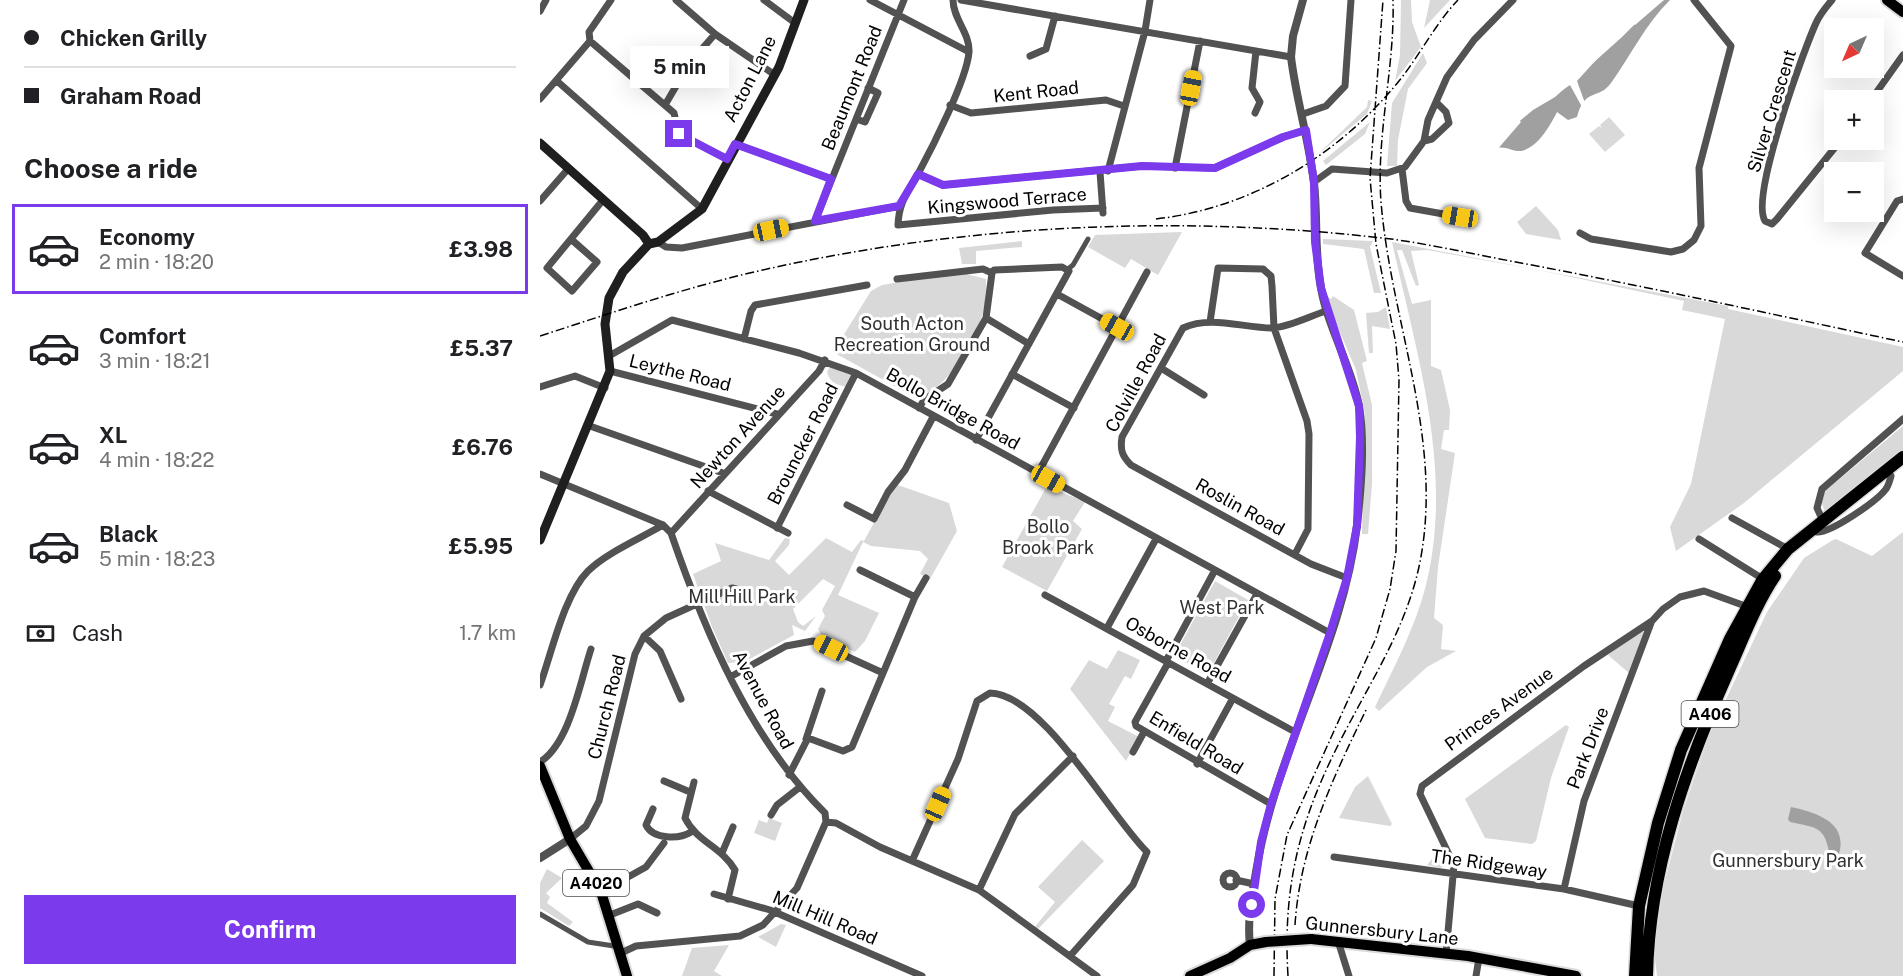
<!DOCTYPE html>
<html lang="en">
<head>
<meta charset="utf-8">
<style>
  body { margin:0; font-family:"Public Sans",sans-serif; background:#f2f2f2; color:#202124; height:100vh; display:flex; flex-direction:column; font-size:22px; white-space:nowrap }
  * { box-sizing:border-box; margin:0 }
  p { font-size:20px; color:#757577 }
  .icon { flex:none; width:33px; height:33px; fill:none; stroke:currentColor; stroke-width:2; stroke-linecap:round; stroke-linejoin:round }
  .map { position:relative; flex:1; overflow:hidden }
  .details { display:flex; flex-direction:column; background:#fff; width:540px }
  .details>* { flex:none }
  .top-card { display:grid; align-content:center; height:132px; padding:0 24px; background:#fff }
  .needle { width:39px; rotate:224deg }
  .tools { position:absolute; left:1284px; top:18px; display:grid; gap:12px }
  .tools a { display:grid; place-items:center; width:60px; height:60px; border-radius:0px; background:#fff; box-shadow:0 6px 24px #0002; font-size:30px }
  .end { position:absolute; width:27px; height:27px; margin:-14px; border:8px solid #7c3aed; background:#fff; box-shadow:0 0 0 3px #fff }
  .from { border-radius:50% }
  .bubble { position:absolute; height:42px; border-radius:0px; background:#fff; box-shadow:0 6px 24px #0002; font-size:20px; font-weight:700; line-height:42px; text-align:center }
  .car { position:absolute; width:18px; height:36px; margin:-18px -9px; border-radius:8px; box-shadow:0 0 4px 2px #0007; background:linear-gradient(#f5c518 24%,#345 0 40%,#f5c518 0 76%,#345 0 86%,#f5c518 0) }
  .top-card b { display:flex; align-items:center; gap:21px; height:57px; font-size:22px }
  .top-card b+b { border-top:2px solid #e0e0e0 }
  .top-card i { width:15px; height:15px; background:#202124 }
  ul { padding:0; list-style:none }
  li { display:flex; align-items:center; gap:18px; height:90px; margin:0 12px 9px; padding:0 12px; border:3px solid transparent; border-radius:0px }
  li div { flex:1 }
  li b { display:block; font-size:22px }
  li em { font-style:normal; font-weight:700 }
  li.active { border-color:#7c3aed }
  li>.icon { width:54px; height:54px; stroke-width:1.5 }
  h2 { padding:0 24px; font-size:27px; line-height:72px }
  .pay { display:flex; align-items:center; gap:15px; height:66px; padding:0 24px; font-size:22px }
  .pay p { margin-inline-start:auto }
  .cta { display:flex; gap:12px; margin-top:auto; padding:12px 24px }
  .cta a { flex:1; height:69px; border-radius:0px; background:#7c3aed; color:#fff; font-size:24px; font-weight:700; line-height:69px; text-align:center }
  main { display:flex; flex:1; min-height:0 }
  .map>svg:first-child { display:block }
  .green { fill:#d9d9d9 }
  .water { fill:#a0a0a0 }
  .pier { fill:#fff }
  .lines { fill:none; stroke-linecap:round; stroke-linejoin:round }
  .primary-casing { stroke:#dbdbdb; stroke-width:14 }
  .trunk-casing { stroke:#dbdbdb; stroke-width:15 }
  .pedestrian { stroke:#525252; stroke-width:5 }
  .minor { stroke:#525252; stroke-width:7 }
  .tertiary { stroke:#525252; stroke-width:8 }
  .secondary { stroke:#1f1f1f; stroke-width:9 }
  .primary { stroke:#000; stroke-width:10 }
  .trunk { stroke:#000; stroke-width:12 }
  .rail { stroke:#000; stroke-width:1.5; stroke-dasharray:9 3 1.5 3; stroke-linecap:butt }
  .primary-bridge-casing { stroke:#dbdbdb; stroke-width:14; stroke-linecap:butt }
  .primary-bridge { stroke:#000; stroke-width:10 }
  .route { stroke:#7c3aed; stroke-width:8 }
  .labels { text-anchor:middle; stroke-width:6; stroke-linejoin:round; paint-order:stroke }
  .shield { fill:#fff; stroke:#4c4c4c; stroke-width:1.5 }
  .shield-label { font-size:16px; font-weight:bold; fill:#000 }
  .street-label { font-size:18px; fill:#000; stroke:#fff }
  .park-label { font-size:18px; fill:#303030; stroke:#fff }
</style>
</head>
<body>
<main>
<section class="details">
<div class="top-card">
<b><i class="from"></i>Chicken Grilly</b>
<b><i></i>Graham Road</b>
</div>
<h2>Choose a ride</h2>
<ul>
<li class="active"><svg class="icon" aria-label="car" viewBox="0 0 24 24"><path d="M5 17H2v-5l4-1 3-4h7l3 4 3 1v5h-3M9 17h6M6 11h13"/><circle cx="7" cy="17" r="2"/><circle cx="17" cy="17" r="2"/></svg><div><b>Economy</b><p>2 min · 18:20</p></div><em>£3.98</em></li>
<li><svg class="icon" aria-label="car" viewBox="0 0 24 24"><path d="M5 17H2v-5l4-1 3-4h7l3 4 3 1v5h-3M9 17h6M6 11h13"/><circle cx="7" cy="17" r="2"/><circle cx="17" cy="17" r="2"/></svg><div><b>Comfort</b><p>3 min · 18:21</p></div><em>£5.37</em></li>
<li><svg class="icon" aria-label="car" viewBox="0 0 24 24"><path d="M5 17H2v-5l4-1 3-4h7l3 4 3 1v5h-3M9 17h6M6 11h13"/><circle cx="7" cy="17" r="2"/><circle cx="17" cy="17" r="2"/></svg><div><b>XL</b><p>4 min · 18:22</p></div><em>£6.76</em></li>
<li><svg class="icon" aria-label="car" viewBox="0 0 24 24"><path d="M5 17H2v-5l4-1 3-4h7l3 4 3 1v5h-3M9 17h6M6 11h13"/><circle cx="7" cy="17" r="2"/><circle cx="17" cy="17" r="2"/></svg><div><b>Black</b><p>5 min · 18:23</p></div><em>£5.95</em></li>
</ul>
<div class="pay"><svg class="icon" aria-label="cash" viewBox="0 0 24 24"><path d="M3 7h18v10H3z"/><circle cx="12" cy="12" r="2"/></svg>Cash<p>1.7 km</p></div>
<div class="cta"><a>Confirm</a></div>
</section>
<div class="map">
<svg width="1363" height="976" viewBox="0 0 1363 976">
  <rect width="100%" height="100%" fill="#fff"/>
  <path class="green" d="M861 0H871L872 22 881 47 855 81 860 55Z
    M890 0H910L884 28Z
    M883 53 887 63 868 89 858 140 857 166H847L852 103Z
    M828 100 832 101 827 114 776 156 827 107Z
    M1069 117 1085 135 1065 152 1049 134 1059 126 1062 128 1060 125Z
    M830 122 825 134 786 165 783 161Z
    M996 206 1018 230 1021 240 986 234 977 222Z
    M642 232 618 275 591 259 585 268 548 247 555 235Z
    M783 239 833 241 830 247 841 293H834L824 249 783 244Z
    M482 241V247L436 251V264H422L419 248Z
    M852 242 1188 306V309L1363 347V371L1204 503 1136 551 1130 527 1151 484 1185 319 1142 310 1144 301 998 270 887 250 871 251 879 285 876 286 862 250H857L872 304 891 300V366L901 370 910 410 909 430H904L901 449 915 453 898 567 894 618 903 625 901 649 916 651 887 667 839 711 835 707C853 669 874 630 885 589 915 473 877 356 852 242Z
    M419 272 446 279C446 291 446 305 442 316 432 345 407 390 376 398L293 352 331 291 342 285Z
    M787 296 791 299 793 296 814 310 827 361 822 363 832 405V484L828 534H822L825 414 816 370 786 299Z
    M846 307 850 329 832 326 833 353H829L826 313 838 312Z
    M291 365 313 375 307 387C297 385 290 383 287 372Z
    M1363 426V451L1285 513 1282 503 1285 491Z
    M355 484 409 503 417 531 390 579 380 574 388 559 380 551 331 546 323 542 298 595 339 613 325 641 315 652 282 636 278 629 285 616 282 610 295 586 283 579 253 609 258 622 263 626 276 616 265 631 252 625 254 635 204 662 188 663 172 627 153 574 181 561 175 543 229 560 245 538 250 539 249 545 235 561 249 575 286 538 312 552 321 540 324 541Z
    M507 486 545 502 533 521 542 529 507 591 462 567Z
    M1363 532V976H1117L1114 951 1123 888 1143 811 1169 735 1227 612 1264 558 1293 540 1296 539 1332 556Z
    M675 581 708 600 668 674 634 656Z
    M1101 630 1105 633 1089 673 1068 655Z
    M578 650 600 660 591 679 585 676 569 704 575 707 568 721 599 737 586 761 530 689 549 660 567 669Z
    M1026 725 1029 727 1011 778 996 841 992 844 945 838 925 799Z
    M828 776 852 824 850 826 799 818 815 787Z
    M229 818 242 823 235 841 214 833 219 820 227 823Z
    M542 840 564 861 497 930 494 928 515 902 498 887Z
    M901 848 908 865 900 868 887 865Z
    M7 869 22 878 6 893 10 897 7 903 33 922 29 926 0 908V883Z
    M241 924 246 925 236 947 218 937Z
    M189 945 174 971 182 976H142L152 948Z"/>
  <path class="water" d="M1119 0H1130C1105 25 1091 55 1071 83 1059 100 1045 87 1037 117L1028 120 1017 112C1011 124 998 148 981 151 973 152 966 146 957 148L969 130 993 110 1015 97 1082 37Z
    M1251 807C1278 813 1310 823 1298 857L1295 859 1290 857C1285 826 1278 828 1250 822L1248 819Z"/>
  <path class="pier" d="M1116 0H1124L1095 25 1091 21Z
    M1054 58 1056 60 1037 81 1045 103 1042 107 1030 85 1014 96 1015 90Z
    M978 119 981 122 956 151 954 150 953 143Z"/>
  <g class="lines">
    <defs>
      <path id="primary" d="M1347 0 1363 12
        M0 766 30 839 61 892 87 976
        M771 939 928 956 1036 976
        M650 976 690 958 710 945 726 942"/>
      <path id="trunk" d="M1095 976 1099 906 1118 823 1141 750 1190 639 1223 579 1248 549 1363 457
        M1107 976C1109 869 1146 767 1189 670 1203 639 1216 604 1235 576"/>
    </defs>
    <use href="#primary" class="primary-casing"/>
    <use href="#trunk" class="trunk-casing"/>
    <path class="pedestrian" d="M528 269 533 265 548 239
      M0 914 48 942 74 946"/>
    <path class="minor" d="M136 0 175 34 235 75
      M224 0 255 23
      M330 0 429 52
      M413 0C413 19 430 33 429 52 427 79 392 148 378 174 367 194 359 202 358 225L513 210 563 208
      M421 0 751 57
      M1292 0C1286 7 1280 14 1276 23 1263 52 1210 197 1225 221L1232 224 1237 219 1301 140
      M0 11 6 0
      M50 41 134 113 139 134 187 159
      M490 56 506 49 515 16
      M17 81 162 209
      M0 99 50 41 49 32 71 0
      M1331 100 1363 55
      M125 105 149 64 175 34
      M410 105 431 113 566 100 584 106
      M715 113 720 102 712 88 716 51
      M763 114 786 106 805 86 811 0
      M316 119 325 122 338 93 328 88
      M884 141 892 139 909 123 906 112 897 103
      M195 144 291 179
      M635 168 660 41
      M862 169 866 201 870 208 920 217
      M568 171 605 31 610 0
      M560 172 563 213
      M378 174 403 185 602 166 675 168 743 137 766 130
      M774 182 792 169 847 173 865 167 884 141 888 120 907 77 934 40 973 0
      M1363 199 1357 201 1325 253 1363 276
      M0 201 28 169
      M275 221 364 0
      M1040 233 1051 239 1131 252 1143 249 1154 240 1161 226 1159 168 1191 46 1154 0
      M32 240 57 262 32 291 7 268 63 200
      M118 242 126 247 142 248 359 206
      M357 279 443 269 452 273
      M517 294 577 327
      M786 311C770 316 749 327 732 328 703 328 671 315 643 328L582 437C580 450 582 456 591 465L771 564 807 578
      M446 318 489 344
      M670 322 678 268 723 269 731 276 732 286 734 328 767 421 769 434 768 529 755 554
      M204 339 211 311 215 305 327 285
      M69 356 132 320 259 353 316 373 790 633
      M621 368 664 395
      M70 371 237 414
      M472 374 534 408
      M0 387 35 376 65 388
      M379 408 384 400 408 384 446 318 452 273
      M47 425 183 473
      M436 440 529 271 522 267 454 270 452 273
      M498 473 607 272
      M0 474 123 525 131 533C165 632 210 739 285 813L286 822
      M168 491 248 533
      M307 505 334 519 348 492 365 470 393 417
      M1192 518 1248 549
      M1283 521 1277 508 1282 489 1363 419
      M237 528 316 373
      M1277 532C1291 533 1337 501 1346 489 1348 486 1350 480 1351 476
      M131 533 279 371 285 360
      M1159 539 1223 579
      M320 570 375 597
      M505 595 755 732
      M567 628 616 539
      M104 636 120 651 141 699
      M626 661 675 570
      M628 663 595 722 596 726 731 804
      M192 676 246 646 273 641 343 673
      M667 684 717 594
      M0 685C12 652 24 595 48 571 66 553 101 538 123 525
      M266 739 282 691
      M593 752 604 732
      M0 762C30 743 40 682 51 649
      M657 764 693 698
      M249 775 268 738 303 751 312 747 375 597 386 578
      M124 781 150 792
      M154 782 145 818C157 842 182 847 195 870L188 899
      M113 809 106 825C113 840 140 839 151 832
      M231 815 237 805 260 787
      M286 822 296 823 340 847 439 890 557 976
      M30 839 46 826 59 801 95 654 104 636 126 618 192 588 207 592
      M182 853 193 827
      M794 857 1024 889 1099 906
      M372 861 418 759 437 701 450 693C503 694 570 816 607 852L593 885 530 956
      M683 880a7 7 0 1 1 14 0a7 7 0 1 1-14 0Z
      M696 880 714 884
      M1024 889 1044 801 1111 623
      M439 890 475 814 533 756
      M61 892 106 867 124 843
      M174 894 230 910 382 976
      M70 915 98 904 117 913
      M798 941 809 976
      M81 953 96 946 200 936 223 925 257 888 286 822
      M906 954 914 865 880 794 882 786 1044 666 1112 621 1123 609 1140 597 1164 591 1208 607
      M936 976 939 958"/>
    <path class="tertiary" d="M0 858 30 839
      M710 945C707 921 712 895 716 872 735 752 803 645 817 525 821 488 825 443 819 406 811 365 788 328 781 288 774 253 778 218 774 183 769 140 756 99 751 57L753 36 763 0"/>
    <path class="secondary" d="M0 143 103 235 109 244
      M0 540 70 371 65 324 69 298 83 272 109 244 118 242 162 209 239 67 264 0"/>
    <use href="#primary" class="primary"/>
    <use href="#trunk" class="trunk"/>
    <path class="rail" d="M616 219C712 208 799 155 859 81 880 55 895 24 918 0
      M0 336C71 313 141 289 214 272 421 224 640 214 851 239 894 245 938 255 981 263 1109 287 1236 315 1363 342
      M755 925C760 847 792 780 826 710
      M734 976 735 899 747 835 836 638 850 589 856 551 859 380 856 344 836 244 830 178 843 0
      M748 976C742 878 763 810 809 724 837 671 868 622 880 562 904 439 851 323 841 202 836 134 855 68 853 0"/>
    <defs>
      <path id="primary-bridge" d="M726 942 771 939"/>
    </defs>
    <use href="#primary-bridge" class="primary-bridge-casing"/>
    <use href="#primary-bridge" class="primary-bridge"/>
  </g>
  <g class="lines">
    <path class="route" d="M139 134 187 159 195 144 291 179 275 221 359 206 378 174 403 185 602 166 675 168 743 137 766 130 774 182 775 242 781 288 819 406 820 437 817 526 807 578 790 633 731 804 721 842 712 905"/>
  </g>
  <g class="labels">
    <g class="shield">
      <rect x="1141.5" y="701" width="57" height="26" rx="4.5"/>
      <rect x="23" y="870" width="66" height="26" rx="4.5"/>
    </g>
    <g class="shield-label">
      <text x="1170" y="720">A406</text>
      <text x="56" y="889">A4020</text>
    </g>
    <g class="street-label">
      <text transform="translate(210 79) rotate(-63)" y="6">Acton Lane</text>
      <text transform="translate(312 88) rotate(-68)" y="6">Beaumont Road</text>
      <text transform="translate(496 92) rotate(-6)" y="6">Kent Road</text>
      <text transform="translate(1232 111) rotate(-73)" y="6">Silver Crescent</text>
      <text transform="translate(467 201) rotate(-5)" y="6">Kingswood Terrace</text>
      <text transform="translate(140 373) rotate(14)" y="6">Leythe Road</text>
      <text transform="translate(596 383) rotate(-62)" y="6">Colville Road</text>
      <text transform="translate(413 409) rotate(29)" y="6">Bollo Bridge Road</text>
      <text transform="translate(198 437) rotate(-48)" y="6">Newton Avenue</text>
      <text transform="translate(263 444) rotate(-63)" y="6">Brouncker Road</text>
      <text transform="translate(700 507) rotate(29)" y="6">Roslin Road</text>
      <text transform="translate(638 650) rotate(29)" y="6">Osborne Road</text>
      <text transform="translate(223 700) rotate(62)" y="6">Avenue Road</text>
      <text transform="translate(67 707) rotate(-76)" y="6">Church Road</text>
      <text transform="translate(959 709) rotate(-36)" y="6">Princes Avenue</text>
      <text transform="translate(656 743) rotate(31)" y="6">Enfield Road</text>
      <text transform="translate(1048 748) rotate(-69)" y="6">Park Drive</text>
      <text transform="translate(949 864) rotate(8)" y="6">The Ridgeway</text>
      <text transform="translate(285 918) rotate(23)" y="6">Mill Hill Road</text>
      <text transform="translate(842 931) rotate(6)" y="6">Gunnersbury Lane</text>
    </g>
    <g class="park-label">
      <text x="372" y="330">South Acton<tspan x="372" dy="21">Recreation Ground</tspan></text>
      <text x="508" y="533">Bollo<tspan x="508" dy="21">Brook Park</tspan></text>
      <text x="202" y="603">Mill Hill Park</text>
      <text x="682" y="614">West Park</text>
      <text x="1248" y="867">Gunnersbury Park</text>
    </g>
  </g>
</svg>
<div class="tools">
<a><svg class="needle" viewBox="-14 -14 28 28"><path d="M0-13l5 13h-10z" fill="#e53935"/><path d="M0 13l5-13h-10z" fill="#757577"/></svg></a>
<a>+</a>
<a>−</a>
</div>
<i class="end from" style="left:712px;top:905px"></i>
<i class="end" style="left:139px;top:134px"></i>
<div class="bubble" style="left:90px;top:46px;width:99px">5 min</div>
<i class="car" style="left:651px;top:88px;rotate:11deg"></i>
<i class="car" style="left:920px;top:217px;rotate:279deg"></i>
<i class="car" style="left:231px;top:230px;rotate:78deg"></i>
<i class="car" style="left:577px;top:327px;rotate:299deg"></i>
<i class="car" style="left:508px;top:479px;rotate:119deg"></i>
<i class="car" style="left:291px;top:648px;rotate:296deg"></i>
<i class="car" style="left:398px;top:804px;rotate:24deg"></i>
</div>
</main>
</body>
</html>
